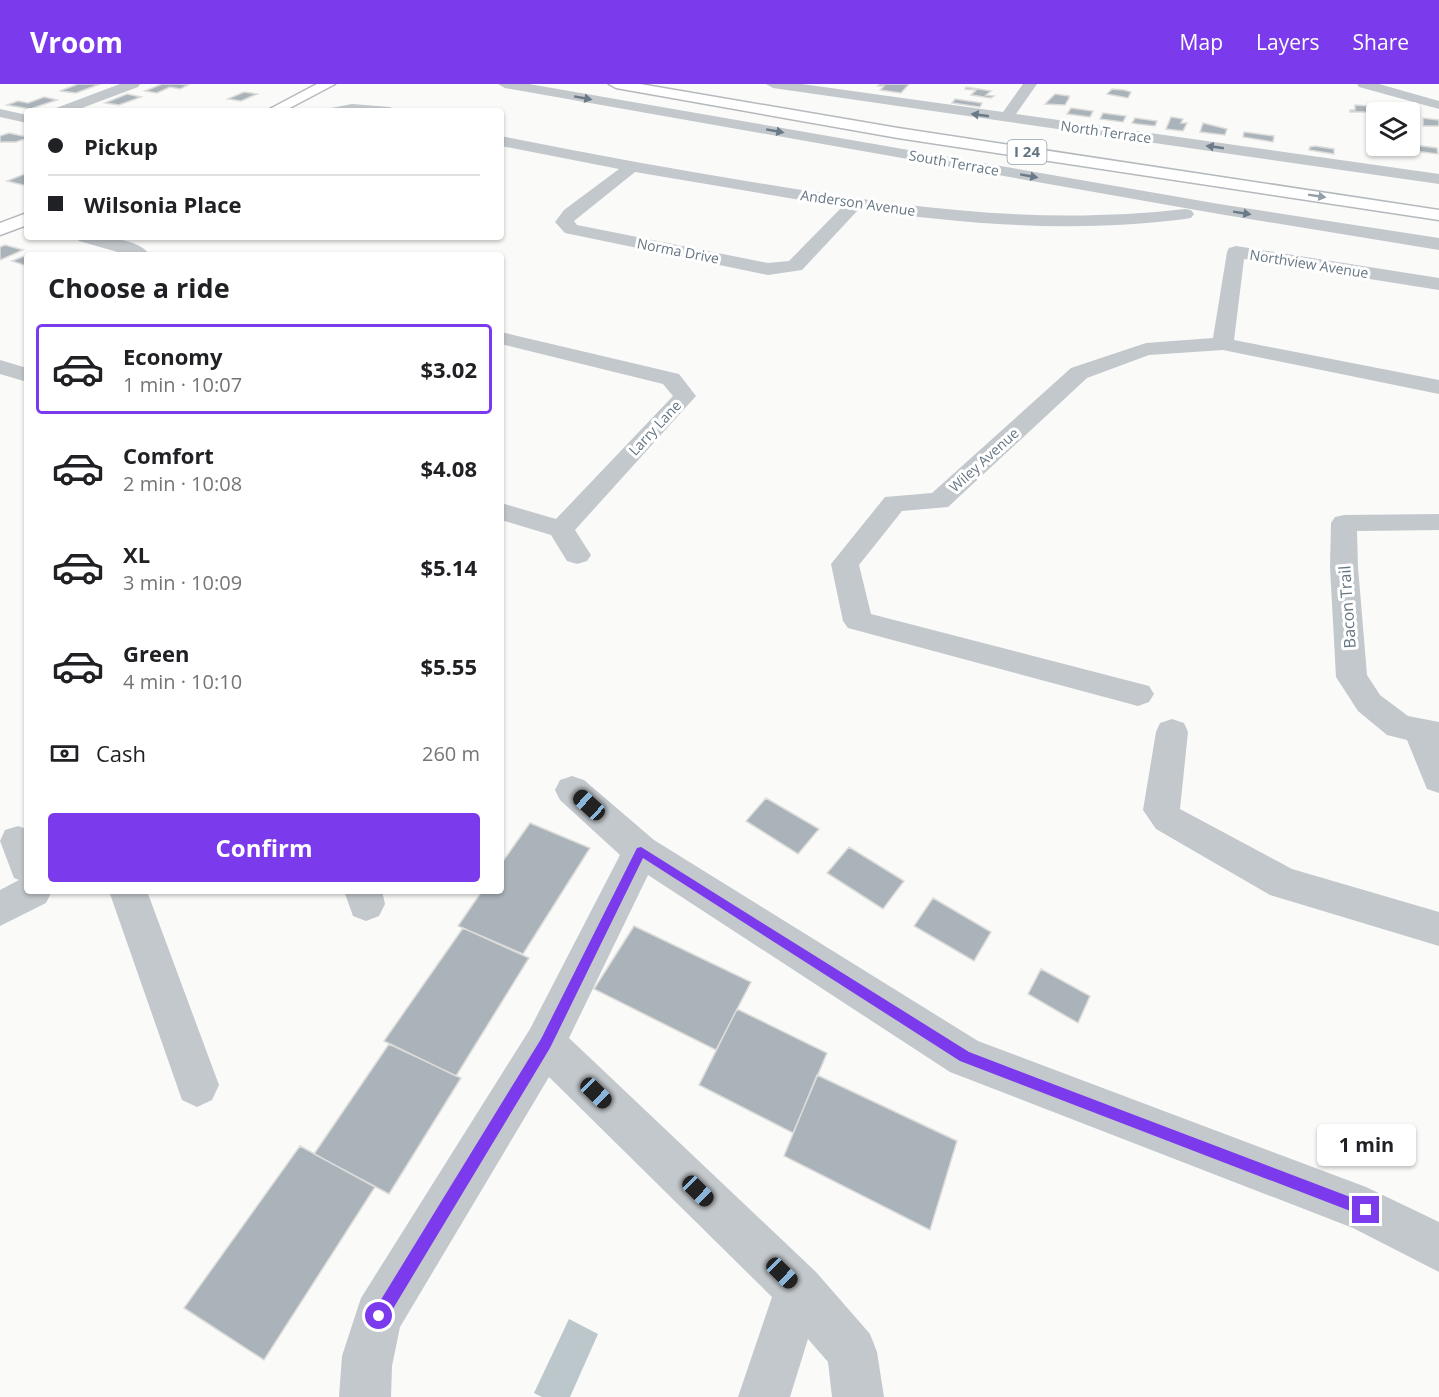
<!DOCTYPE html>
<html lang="en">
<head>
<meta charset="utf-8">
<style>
  body { margin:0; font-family:"Open Sans",sans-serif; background:#f2f2f2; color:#202124; height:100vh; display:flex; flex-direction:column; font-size:22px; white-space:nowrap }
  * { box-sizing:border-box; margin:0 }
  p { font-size:20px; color:#757577 }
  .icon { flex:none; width:33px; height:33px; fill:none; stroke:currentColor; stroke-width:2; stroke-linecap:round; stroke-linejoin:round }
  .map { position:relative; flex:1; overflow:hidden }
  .drawer { position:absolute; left:24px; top:168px; width:480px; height:642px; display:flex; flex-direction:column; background:#fff; border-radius:6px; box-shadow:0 2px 4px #0004 }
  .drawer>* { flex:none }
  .banner { position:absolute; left:24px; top:24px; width:480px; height:132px; border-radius:6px; box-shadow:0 2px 4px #0004; display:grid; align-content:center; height:132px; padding:0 24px; background:#fff }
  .fabs { position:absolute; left:1366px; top:18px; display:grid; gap:12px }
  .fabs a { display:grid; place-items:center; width:54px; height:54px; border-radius:6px; background:#fff; box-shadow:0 2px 4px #0004; font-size:30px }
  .end { position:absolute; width:27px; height:27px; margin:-14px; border:8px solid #7c3aed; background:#fff; box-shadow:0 0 0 3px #fff }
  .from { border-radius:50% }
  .bubble { position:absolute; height:42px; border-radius:6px; background:#fff; box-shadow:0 2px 4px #0004; font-size:20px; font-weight:700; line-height:42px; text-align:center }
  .car { position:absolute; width:18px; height:36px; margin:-18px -9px; border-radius:8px; box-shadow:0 0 4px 2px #0007; background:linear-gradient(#222 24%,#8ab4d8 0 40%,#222 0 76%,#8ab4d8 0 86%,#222 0) }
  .banner b { display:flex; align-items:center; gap:21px; height:57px; font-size:22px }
  .banner b+b { border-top:2px solid #e0e0e0 }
  .banner i { width:15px; height:15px; background:#202124 }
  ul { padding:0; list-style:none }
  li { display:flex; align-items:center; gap:18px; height:90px; margin:0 12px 9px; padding:0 12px; border:3px solid transparent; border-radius:6px }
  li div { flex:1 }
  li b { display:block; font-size:22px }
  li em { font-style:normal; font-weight:700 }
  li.active { border-color:#7c3aed }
  li>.icon { width:54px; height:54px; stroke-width:1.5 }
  h2 { padding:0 24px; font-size:27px; line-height:72px }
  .pay { display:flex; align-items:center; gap:15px; height:66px; padding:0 24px; font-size:22px }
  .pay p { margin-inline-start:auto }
  .button { display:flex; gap:12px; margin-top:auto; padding:12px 24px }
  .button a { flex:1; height:69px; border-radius:6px; background:#7c3aed; color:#fff; font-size:24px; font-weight:700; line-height:69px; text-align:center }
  header { display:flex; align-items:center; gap:36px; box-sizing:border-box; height:84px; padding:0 30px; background:#7c3aed; color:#fff }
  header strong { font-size:28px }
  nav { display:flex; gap:33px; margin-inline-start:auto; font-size:21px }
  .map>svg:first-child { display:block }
  .water { fill:#bbc7cb }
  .building { fill:#aab3b9; stroke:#dcdcda; stroke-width:1.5 }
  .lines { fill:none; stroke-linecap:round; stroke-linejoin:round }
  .major-casing { stroke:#b5babe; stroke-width:3 }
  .highway-casing { stroke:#b4b9bd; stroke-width:3 }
  .minor { fill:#c3c8cc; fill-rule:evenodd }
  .major { fill:#fff; fill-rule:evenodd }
  .highway { fill:#fff; fill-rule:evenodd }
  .oneway { fill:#6a7a87 }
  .oneway2 { fill:#939fa8 }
  .route { fill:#7c3aed }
  .labels { text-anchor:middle; stroke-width:6; stroke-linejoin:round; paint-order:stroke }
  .far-street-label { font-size:14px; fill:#657683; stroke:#fff }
  .shield { fill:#fff; stroke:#939fa8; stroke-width:1.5 }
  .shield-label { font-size:15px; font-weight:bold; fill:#657683 }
  .street-label { font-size:16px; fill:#657683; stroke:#fff }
</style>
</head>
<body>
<header>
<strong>Vroom</strong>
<nav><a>Map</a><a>Layers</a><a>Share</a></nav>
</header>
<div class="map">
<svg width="1439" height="1313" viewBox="0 0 1439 1313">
  <rect width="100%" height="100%" fill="#fafaf8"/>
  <path class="water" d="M569 1235 598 1250 570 1313H542L534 1309Z"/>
  <path class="building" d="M78 0H100L76 9 60 7Z
    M162 0H179L188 1 180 5 170 3 157 9 145 7Z
    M880 0H909L901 9 880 6 884 2H878Z
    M966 3 991 7 986 11 994 12 991 14 971 11 976 6 965 5Z
    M1112 5 1124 6 1131 8 1128 14 1107 10Z
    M244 8 257 10 241 17 228 15Z
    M127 10 141 13 119 21 105 19Z
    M1055 10 1069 12V14L1065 21 1045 20Z
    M44 13 57 16 30 25 7 21 18 17 28 19Z
    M955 15 982 19 980 23 952 19Z
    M1355 21 1385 23 1386 26 1397 28H1350V26H1355Z
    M1071 24 1093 27 1090 33 1067 30Z
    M1103 29 1126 32 1123 38 1100 35Z
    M1171 33 1183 35 1181 39H1187L1183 47 1166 45Z
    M1135 34 1157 37 1155 42 1137 40 1132 39Z
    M1423 34 1439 36V42H1423Z
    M1203 39 1227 45 1225 51 1200 48Z
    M1244 48 1274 52 1273 58 1243 53Z
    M9 49 27 53V54L16 58H0V52Z
    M1414 61 1437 64 1438 70 1414 67Z
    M1315 62 1334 65V70L1309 66 1310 63Z
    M27 89V102L7 97Z
    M5 161 23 166 0 176V163Z
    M32 169 39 171H27V182L12 177Z
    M766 714 819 745 798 770 746 737Z
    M530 739 590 764 523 870 458 842 482 807H501V780Z
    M849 763 904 797 883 825 827 789Z
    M933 814 991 848 974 877 914 842Z
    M634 842 751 898 716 966 594 905Z
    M463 844 529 874 456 992 384 957Z
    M1041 885 1090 912 1078 939 1028 910Z
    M737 925 827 969 793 1049 699 1001Z
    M389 960 461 994 389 1110 314 1070Z
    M817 991 957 1057 930 1146 784 1072Z
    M300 1062 375 1103 264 1276 184 1224Z"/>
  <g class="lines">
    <defs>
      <path id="major" d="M317 0H335L284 27H266Z
        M27 129V141L0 151V139Z"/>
      <path id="highway" d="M609 0H640L898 44 1439 126V136L898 54 616 4Z"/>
    </defs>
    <use href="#major" class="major-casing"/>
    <use href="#highway" class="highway-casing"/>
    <path class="minor" d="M120 0H140L138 3 74 27H54L56 24Z
      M498 0H529L1219 120 1439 154V166L1219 130 505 4Z
      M766 0H802L1003 28 1023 0H1037L1016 30 1439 90V100L773 4Z
      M1357 0H1379L1439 17V25L1359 3Z
      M352 20 390 23 397 27H329L331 24Z
      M0 25 27 31V39L0 33Z
      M501 52C595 71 689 88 783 103 920 125 1046 141 1185 125L1191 126 1194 130 1191 134 1185 135C1074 149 969 141 859 125L802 186 768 191 565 149 555 138 564 126 619 85 501 62ZM635 88 842 123 789 177 768 179 577 141 574 137Z
      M76 153C96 153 137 152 150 171H128L79 157Z
      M1236 162 1439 194V206L1244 175 1234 256 1439 296V310L1223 266 1149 271 1087 294 948 423 902 427 859 481 871 530 1149 602 1154 610 1149 618 1138 622 848 544 843 537 831 480 885 413 932 409 1071 284 1146 259 1213 254 1227 168 1229 164Z
      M501 248 679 290 696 312 575 446 591 471 587 477 577 480 567 477 551 451 501 436V419L556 435 673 312 663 300 501 260Z
      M0 276 27 284V298L0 290Z
      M1439 430V446L1357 447 1358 483 1367 591 1380 611 1408 632 1439 638V709L1427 705 1407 656 1387 651 1358 627 1336 593 1330 483 1331 439 1335 433 1344 431Z
      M1172 635 1184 639 1188 648 1180 725 1292 785 1439 828V862L1270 811 1156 745 1143 726 1156 648 1160 639Z
      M572 692 584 696 654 756 978 957 1366 1103 1439 1138V1188L1353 1144 950 988 648 791 569 954 816 1188 870 1250 877 1268 884 1313H832L828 1278 808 1255 790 1313H738L772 1213 549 993 400 1243 392 1282 391 1313H339L342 1272 361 1214 530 945 620 771 560 716 555 706 560 696Z
      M18 742 27 745V807H52L46 819 0 842V806L19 796 14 794 0 757 5 746Z
      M109 807H147L219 1001 212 1016 197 1023 182 1016Z
      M344 807H382L385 820 379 832 366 837 353 832Z"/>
    <use href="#major" class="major"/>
    <use href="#highway" class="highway"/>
  </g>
  <defs><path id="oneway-solid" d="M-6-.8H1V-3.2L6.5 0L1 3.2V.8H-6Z" transform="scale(1.5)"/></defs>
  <g class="oneway">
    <use href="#oneway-solid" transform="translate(583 14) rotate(10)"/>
    <use href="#oneway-solid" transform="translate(980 31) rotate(-172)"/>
    <use href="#oneway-solid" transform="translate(775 47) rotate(10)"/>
    <use href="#oneway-solid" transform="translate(1215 63) rotate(-172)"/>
    <use href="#oneway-solid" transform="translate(1029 92) rotate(10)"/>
    <use href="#oneway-solid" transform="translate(1242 129) rotate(9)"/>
  </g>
  <use class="oneway2" href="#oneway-solid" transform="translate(1317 112) rotate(9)"/>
  <path class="route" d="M641 763 969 968 1366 1119 1371 1121 1373 1126 1371 1131 1366 1133 960 977 643 774 550 964 385 1238 379 1240 374 1238 372 1232 374 1227 541 955 637 764Z"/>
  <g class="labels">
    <g class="far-street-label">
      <text transform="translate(1106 48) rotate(8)" y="5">North Terrace</text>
      <text transform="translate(954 79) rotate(10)" y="5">South Terrace</text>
      <text transform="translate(858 119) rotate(8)" y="5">Anderson Avenue</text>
      <text transform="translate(678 167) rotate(11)" y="5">Norma Drive</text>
      <text transform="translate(1309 180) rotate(9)" y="5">Northview Avenue</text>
      <text transform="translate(655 344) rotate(-47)" y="5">Larry Lane</text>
      <text transform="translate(984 376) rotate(-42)" y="5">Wiley Avenue</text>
    </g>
    <rect class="shield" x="1007.5" y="56" width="39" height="24" rx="4.5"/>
    <g class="shield-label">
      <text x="1027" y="73">I 24</text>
    </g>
    <g class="street-label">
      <text transform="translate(1347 523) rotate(-94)" y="6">Bacon Trail</text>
    </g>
  </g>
</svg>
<div class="fabs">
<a><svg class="icon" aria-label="layers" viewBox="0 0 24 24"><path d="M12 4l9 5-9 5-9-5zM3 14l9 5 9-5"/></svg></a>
</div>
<i class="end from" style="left:379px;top:1232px"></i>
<i class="end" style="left:1366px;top:1126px"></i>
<div class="bubble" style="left:1317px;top:1040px;width:99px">1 min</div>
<i class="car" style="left:589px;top:721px;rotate:312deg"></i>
<i class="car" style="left:596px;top:1009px;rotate:134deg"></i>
<i class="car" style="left:698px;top:1107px;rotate:134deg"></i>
<i class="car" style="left:782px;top:1189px;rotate:134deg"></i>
<div class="banner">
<b><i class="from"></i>Pickup</b>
<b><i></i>Wilsonia Place</b>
</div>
<section class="drawer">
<h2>Choose a ride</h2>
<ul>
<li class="active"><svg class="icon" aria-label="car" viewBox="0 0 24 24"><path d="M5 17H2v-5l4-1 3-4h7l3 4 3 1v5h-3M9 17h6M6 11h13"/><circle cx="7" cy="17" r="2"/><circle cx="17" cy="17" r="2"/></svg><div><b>Economy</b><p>1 min · 10:07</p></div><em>$3.02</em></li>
<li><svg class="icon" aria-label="car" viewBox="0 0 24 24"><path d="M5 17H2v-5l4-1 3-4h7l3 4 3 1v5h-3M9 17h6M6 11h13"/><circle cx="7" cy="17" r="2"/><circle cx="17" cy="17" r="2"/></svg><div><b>Comfort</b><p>2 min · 10:08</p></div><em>$4.08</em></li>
<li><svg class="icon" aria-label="car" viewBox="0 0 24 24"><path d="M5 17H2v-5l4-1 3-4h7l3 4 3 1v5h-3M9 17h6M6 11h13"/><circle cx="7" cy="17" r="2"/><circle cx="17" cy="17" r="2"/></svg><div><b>XL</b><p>3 min · 10:09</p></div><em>$5.14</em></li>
<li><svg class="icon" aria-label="car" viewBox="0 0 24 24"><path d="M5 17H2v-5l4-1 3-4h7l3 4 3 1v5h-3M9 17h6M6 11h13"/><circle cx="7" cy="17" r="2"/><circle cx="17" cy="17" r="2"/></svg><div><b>Green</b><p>4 min · 10:10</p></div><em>$5.55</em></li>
</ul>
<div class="pay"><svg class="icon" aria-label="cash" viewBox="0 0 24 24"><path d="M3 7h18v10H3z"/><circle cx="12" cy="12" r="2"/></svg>Cash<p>260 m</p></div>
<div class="button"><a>Confirm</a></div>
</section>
</div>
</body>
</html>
